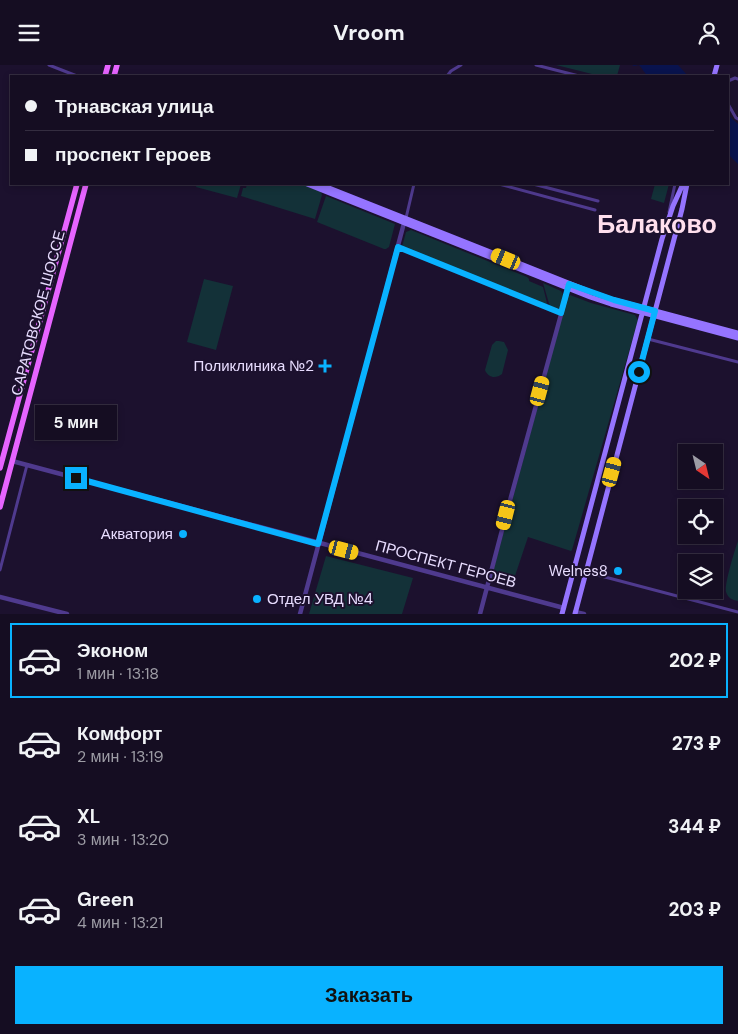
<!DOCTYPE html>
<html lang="ru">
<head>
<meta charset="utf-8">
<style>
  body { margin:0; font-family:"DM Sans",sans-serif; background:#1e162a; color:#f1f3f6; height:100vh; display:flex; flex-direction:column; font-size:19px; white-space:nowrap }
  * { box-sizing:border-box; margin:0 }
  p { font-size:16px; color:#9d9ca5 }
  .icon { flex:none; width:28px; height:28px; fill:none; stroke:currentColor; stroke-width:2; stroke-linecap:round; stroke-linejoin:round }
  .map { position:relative; height:549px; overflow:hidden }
  .drawer { display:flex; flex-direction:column; background:#150d22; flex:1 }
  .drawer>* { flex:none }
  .banner { position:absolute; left:10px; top:10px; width:719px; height:110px; border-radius:0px; box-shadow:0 2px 8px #0003,0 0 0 1px #342d40; display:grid; align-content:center; height:110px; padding:0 15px; background:#150d22 }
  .needle { width:32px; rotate:145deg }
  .controls { position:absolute; left:678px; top:379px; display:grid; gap:10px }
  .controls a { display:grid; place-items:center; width:45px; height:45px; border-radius:0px; background:#150d22; box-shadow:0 2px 8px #0003,0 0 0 1px #342d40; font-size:25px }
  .end { position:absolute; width:22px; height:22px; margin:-11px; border:6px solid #09b2ff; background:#111; box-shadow:0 0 0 2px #111 }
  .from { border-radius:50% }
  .bubble { position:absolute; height:35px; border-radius:0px; background:#150d22; box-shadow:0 2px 8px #0003,0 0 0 1px #342d40; font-size:16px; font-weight:700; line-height:35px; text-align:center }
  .car { position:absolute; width:15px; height:30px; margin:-15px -8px; border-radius:6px; box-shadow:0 0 4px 1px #0007; background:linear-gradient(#f5c518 24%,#345 0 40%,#f5c518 0 76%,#345 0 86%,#f5c518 0) }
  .banner b { display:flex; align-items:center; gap:18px; height:48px; font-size:19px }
  .banner b+b { border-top:1px solid #342d40 }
  .banner i { width:12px; height:12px; background:#f1f3f6 }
  ul { padding:9px 0 0; list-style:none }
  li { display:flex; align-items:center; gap:15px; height:75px; margin:0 10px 8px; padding:0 5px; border:2px solid transparent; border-radius:0px }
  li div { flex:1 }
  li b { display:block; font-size:19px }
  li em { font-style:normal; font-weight:700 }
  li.selected { border-color:#09b2ff }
  li>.icon { width:45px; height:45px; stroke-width:1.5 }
  .cta { display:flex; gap:10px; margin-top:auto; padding:10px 15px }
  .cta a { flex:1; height:58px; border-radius:0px; background:#09b2ff; color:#111; font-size:20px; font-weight:700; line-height:58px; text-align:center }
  header { display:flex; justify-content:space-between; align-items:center; height:65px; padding:0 15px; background:#150d22; font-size:22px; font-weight:700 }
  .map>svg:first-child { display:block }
  .green { fill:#133138 }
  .water { fill:#09134e }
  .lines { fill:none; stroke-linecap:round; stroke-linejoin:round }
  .minor { stroke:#4f3a8e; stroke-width:3 }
  .tertiary { stroke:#4f3a8e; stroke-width:4.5 }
  .secondary { stroke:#9574ff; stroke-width:5 }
  .primary { stroke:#e664ff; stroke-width:5.5 }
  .route { stroke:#09b2ff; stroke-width:6 }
  .poi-dot { fill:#09b2ff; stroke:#1c112e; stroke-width:2 }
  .labels { text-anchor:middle; stroke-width:4; stroke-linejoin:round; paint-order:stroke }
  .street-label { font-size:15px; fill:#e8ddff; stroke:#1c112e }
  .poi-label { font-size:15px; fill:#e8ddff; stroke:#1c112e; text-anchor:end }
  .town-label { font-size:25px; font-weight:bold; fill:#ffdfed; stroke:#1c112e }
</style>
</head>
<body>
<header><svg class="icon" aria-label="menu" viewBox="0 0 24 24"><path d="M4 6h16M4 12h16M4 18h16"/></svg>Vroom<svg class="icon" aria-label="person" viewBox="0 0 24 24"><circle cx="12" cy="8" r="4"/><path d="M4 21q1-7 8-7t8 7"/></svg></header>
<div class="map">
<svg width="738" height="549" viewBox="0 0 738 549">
  <rect width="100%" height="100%" fill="#1c112e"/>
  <path class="green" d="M556 0H620L617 11H600Z
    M197 119H241L237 133 196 122Z
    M247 119H302L321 127 322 130 315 154 241 131 243 123H246Z
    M655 119H669L664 138 651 134Z
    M326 131 395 159 389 182 386 184H384L317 157Z
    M411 165 527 212 529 214V216L543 222 548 242 402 182 406 167Z
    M204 214 233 221 216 285 187 277Z
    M543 218 561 226 564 231 560 243 558 244 550 242Z
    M570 230 591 238 635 250 638 255 572 485 571 486 528 472 512 520 491 514 567 233Z
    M496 276H499L504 277 508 285 502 309C496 314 488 313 485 305L492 280Z
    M738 476V536C732 535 728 533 726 527 724 520 735 484 738 476Z
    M326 491 413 513 402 549H309Z"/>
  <path class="water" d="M632 0H678L688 11H648C644 8 643 4 639 0L634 1Z
    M728 50 738 59V99L728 89Z"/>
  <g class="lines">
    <path class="minor" d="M49 0 77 11
      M536 0 579 11
      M447 11 451 6 461 0
      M738 14 735 13 728 16V39L736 53 738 54
      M499 119 595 145
      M533 119 598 136
      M669 147 675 119
      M406 153 414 119
      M398 182 561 248
      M648 274 738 297
      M0 505 27 400
      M586 507 738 547"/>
    <path class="tertiary" d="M12 396 564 543
      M0 532 67 549
      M575 547 584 549
      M300 549 404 158
      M480 549 506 450 568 224"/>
    <path class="secondary" d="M714 11 717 0
      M307 119 590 232 611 239 738 273
      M319 119 591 227 614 235 738 268
      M562 549 662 174 673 141 683 119
      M575 549 682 144 687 119"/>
    <path class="primary" d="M105 11 108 0
      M114 11 117 0
      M0 403 77 119
      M0 442 86 119"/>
  </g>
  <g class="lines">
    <path class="route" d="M76 413 318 479 398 182 561 248 569 219 614 235 655 246 639 307"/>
  </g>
  <g class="poi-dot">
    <path d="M322.5 293.5h5v5h5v5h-5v5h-5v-5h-5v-5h5z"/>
    <circle cx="183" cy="469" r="5"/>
    <circle cx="618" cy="506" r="5"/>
    <circle cx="257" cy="534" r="5"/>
  </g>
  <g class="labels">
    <g class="street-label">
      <text transform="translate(38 248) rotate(-75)" y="5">САРАТОВСКОЕ ШОССЕ</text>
      <text transform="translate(446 499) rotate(15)" y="5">ПРОСПЕКТ ГЕРОЕВ</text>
    </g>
    <g class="poi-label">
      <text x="314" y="306">Поликлиника №2</text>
      <text x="173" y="474">Акватория</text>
      <text x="608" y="511">Welnes8</text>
      <text x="267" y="539" text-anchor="start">Отдел УВД №4</text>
    </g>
    <g class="town-label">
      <text x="657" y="168">Балаково</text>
    </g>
  </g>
</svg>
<div class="controls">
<a><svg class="needle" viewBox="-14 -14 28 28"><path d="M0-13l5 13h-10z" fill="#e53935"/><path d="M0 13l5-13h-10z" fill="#9d9ca5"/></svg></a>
<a><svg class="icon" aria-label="locate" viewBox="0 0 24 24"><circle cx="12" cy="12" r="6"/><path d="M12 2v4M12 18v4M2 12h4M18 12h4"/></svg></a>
<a><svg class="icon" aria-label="layers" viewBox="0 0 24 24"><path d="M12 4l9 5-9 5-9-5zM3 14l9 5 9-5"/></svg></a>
</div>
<i class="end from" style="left:639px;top:307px"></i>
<i class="end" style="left:76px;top:413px"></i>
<div class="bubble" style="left:35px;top:340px;width:82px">5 мин</div>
<i class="car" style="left:506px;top:194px;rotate:292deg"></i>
<i class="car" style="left:540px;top:326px;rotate:15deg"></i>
<i class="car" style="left:612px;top:407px;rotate:15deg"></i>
<i class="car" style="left:506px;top:450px;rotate:194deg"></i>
<i class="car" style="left:344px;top:485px;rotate:105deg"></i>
<div class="banner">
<b><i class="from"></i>Трнавская улица</b>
<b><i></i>проспект Героев</b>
</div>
</div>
<section class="drawer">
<ul>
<li class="selected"><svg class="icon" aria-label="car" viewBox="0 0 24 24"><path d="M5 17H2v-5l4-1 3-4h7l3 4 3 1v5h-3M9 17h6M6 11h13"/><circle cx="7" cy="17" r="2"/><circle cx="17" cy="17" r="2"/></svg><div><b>Эконом</b><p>1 мин · 13:18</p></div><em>202 ₽</em></li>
<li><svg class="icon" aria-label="car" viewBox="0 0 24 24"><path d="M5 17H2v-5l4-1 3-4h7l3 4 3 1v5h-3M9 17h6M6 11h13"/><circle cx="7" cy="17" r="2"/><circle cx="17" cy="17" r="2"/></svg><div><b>Комфорт</b><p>2 мин · 13:19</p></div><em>273 ₽</em></li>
<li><svg class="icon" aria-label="car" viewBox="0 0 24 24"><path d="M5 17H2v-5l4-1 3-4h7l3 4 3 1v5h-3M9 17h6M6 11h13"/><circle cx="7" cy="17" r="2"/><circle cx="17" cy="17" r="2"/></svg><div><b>XL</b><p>3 мин · 13:20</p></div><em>344 ₽</em></li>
<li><svg class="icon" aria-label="car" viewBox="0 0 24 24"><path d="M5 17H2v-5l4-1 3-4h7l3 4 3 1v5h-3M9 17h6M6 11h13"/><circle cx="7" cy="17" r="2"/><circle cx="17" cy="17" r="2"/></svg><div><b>Green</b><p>4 мин · 13:21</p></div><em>203 ₽</em></li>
</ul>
<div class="cta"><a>Заказать</a></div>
</section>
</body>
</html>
